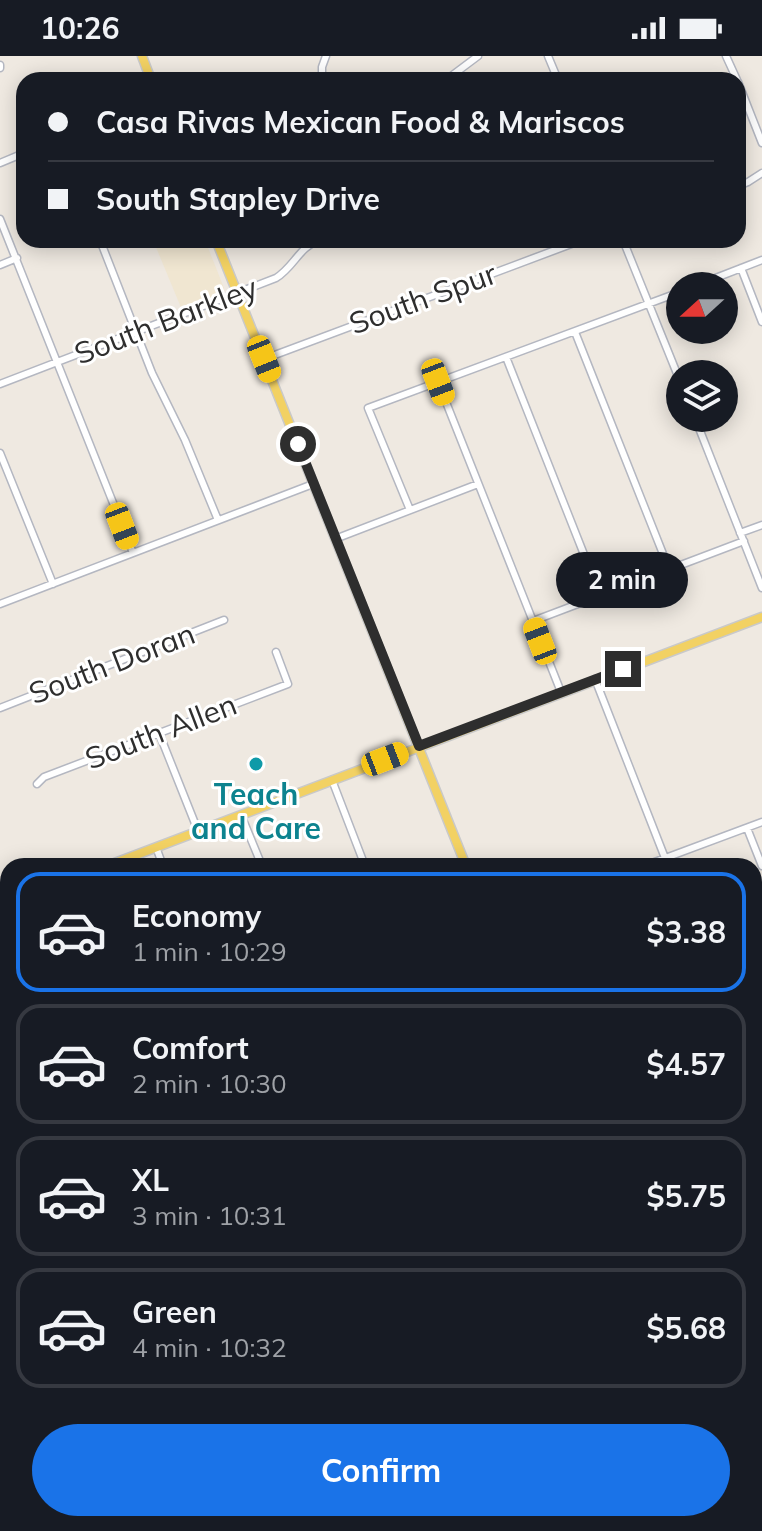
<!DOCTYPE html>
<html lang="en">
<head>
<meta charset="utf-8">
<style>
  body { margin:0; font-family:Mulish,sans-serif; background:#242831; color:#f1f3f6; height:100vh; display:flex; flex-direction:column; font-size:30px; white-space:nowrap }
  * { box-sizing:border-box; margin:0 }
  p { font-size:26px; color:#9ea1a6 }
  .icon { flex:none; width:44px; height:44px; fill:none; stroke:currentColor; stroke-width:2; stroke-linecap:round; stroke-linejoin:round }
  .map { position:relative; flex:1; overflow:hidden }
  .details { position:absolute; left:0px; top:802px; width:762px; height:674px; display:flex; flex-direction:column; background:#171b24; border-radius:24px 24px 0 0; box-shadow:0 4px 20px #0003 }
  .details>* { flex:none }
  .top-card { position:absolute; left:16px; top:16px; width:730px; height:176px; border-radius:24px; box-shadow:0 4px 20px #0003; display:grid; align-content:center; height:176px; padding:0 32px; background:#171b24 }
  .needle { width:52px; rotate:249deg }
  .controls { position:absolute; left:666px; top:216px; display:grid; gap:16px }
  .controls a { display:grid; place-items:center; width:72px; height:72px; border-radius:50%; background:#171b24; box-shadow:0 4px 20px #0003; font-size:40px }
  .end { position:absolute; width:36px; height:36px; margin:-18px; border:10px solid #2e2e2e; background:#fff; box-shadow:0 0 0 4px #fff }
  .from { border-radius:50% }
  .bubble { position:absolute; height:56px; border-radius:28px; background:#171b24; box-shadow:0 4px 20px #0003; font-size:26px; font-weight:700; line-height:56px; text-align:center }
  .car { position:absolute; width:24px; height:48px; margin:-24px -12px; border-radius:10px; box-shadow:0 0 6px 2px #0007; background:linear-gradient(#f5c518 24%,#345 0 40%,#f5c518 0 76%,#345 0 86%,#f5c518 0) }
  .top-card b { display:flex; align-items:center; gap:28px; height:76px; font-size:30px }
  .top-card b+b { border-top:2px solid #363941 }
  .top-card i { width:20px; height:20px; background:#f1f3f6 }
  ul { padding:14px 0 0; list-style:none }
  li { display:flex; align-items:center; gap:24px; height:120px; margin:0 16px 12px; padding:0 16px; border:4px solid #363941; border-radius:24px }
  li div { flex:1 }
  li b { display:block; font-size:30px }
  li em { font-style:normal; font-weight:700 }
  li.active { border-color:#1a73e8 }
  li>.icon { width:72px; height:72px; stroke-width:1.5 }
  .action { display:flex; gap:16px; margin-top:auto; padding:16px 32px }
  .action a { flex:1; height:92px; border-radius:48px; background:#1a73e8; color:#fff; font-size:32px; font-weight:700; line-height:92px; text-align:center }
  .status { display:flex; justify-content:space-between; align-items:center; height:56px; padding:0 40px; background:#171b24; direction:ltr }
  .status svg { height:22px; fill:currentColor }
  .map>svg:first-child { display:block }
  .education { fill:#f0e6d1 }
  .green { fill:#b6e59e }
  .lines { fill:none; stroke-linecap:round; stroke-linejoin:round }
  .minor-casing { stroke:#b4b7c1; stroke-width:9 }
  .major-casing { stroke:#c9c9c9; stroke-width:11 }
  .minor { stroke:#fff; stroke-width:6 }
  .major { stroke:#f2d163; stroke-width:8 }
  .route { stroke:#2e2e2e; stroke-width:10 }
  .culture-dot { fill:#0f9aa8; stroke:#fff; stroke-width:3 }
  .labels { text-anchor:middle; stroke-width:6; stroke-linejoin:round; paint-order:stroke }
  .street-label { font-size:30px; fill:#2e2e2e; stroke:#fff }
  .culture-label { font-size:30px; font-weight:bold; fill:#0d838f; stroke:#fff }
</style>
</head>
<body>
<div class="status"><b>10:26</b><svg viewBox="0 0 49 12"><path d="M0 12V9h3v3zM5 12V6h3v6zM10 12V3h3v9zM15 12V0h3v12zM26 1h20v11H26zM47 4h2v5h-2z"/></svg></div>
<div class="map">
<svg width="762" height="1475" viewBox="0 0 762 1475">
  <rect width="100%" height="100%" fill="#efe9e1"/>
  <path class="education" d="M153 184H205L224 232V236L221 239 182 254Z"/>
  <path class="green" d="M327 1468H512L494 1475H330Z"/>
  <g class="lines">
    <defs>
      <path id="minor" d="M548 0 558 24
        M726 0 737 24
        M0 9V12
        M322 24V11L326 0
        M446 24 478 0
        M738 26 762 87
        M0 107 24 97
        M738 130 748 126 762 117
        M0 163 133 497
        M100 184 152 317 185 384 218 464
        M623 184 680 325
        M0 209 17 202
        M741 212 762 266
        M695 230 762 204
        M575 276 669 513
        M506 301 600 539
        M264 303 582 184
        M438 326 561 636
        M0 328 276 222C294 211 299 191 319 184
        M695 362 762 532
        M0 397 53 528
        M410 454 368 352 680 236
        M740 477 762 469
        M335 483 478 428
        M0 548 313 428
        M533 565 744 485
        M595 623 665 802
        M0 652 224 564
        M159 677 198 775
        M332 724 365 810
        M37 728 44 721 288 628 276 596
        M241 759 262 810
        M747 772 762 810
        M156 791 163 810
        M644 810 762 766
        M0 858 8 879
        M754 870 762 867
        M754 973 762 970
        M0 1006 8 1003
        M754 1071 762 1068
        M0 1103 8 1100
        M754 1169 762 1166
        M0 1206 8 1203
        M754 1297 762 1294
        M0 1309 8 1306
        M754 1382 762 1379
        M0 1387 1 1383 8 1381
        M0 1393 8 1414
        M29 1468 32 1475
        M322 1468 325 1475
        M509 1475 528 1468"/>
      <path id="major" d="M142 0 151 24
        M216 184 466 810
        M107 810 762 561
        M0 851 8 848
        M727 1468 730 1475"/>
    </defs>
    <use href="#minor" class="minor-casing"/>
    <use href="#major" class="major-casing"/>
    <use href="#minor" class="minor"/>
    <use href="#major" class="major"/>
  </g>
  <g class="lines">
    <path class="route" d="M298 388 419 690 623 613"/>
  </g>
  <circle class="culture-dot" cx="256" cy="708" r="8"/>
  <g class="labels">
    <g class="street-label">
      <text transform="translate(423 243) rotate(-20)" y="10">South Spur</text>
      <text transform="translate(166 265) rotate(-21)" y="10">South Barkley</text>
      <text transform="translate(112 608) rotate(-21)" y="10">South Doran</text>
      <text transform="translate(161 676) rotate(-21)" y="10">South Allen</text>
    </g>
    <g class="culture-label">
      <text x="256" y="749">Teach<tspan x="256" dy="34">and Care</tspan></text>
    </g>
  </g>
</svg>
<div class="controls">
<a><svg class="needle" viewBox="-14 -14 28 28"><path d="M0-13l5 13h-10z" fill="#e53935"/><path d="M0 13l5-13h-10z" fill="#9ea1a6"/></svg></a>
<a><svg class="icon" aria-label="layers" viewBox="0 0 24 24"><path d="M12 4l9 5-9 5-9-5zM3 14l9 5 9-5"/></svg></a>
</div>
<i class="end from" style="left:298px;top:388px"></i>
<i class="end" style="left:623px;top:613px"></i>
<div class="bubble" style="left:556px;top:496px;width:132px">2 min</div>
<i class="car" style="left:264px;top:303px;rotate:158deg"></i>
<i class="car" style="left:438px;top:326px;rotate:159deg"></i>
<i class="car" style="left:122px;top:470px;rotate:159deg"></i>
<i class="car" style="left:540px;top:585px;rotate:339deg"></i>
<i class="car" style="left:385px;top:703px;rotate:69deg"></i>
<div class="top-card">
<b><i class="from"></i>Casa Rivas Mexican Food &amp; Mariscos</b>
<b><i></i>South Stapley Drive</b>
</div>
<section class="details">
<ul>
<li class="active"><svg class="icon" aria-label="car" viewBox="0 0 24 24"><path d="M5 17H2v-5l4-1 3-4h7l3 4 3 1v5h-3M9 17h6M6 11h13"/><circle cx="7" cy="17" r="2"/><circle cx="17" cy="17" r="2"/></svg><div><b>Economy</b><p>1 min · 10:29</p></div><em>$3.38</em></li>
<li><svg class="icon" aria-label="car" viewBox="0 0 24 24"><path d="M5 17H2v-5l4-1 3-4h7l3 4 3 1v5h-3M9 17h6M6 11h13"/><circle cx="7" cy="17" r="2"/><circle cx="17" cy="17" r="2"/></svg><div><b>Comfort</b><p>2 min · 10:30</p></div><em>$4.57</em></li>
<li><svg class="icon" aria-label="car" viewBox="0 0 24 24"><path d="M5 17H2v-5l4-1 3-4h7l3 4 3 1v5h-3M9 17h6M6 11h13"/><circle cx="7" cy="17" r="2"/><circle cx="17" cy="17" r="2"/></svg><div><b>XL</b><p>3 min · 10:31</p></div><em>$5.75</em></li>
<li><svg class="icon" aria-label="car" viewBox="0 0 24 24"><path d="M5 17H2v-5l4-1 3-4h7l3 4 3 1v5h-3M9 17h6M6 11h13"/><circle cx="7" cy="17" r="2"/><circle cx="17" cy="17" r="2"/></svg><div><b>Green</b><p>4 min · 10:32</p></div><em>$5.68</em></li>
</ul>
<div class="action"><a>Confirm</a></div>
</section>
</div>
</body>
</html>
